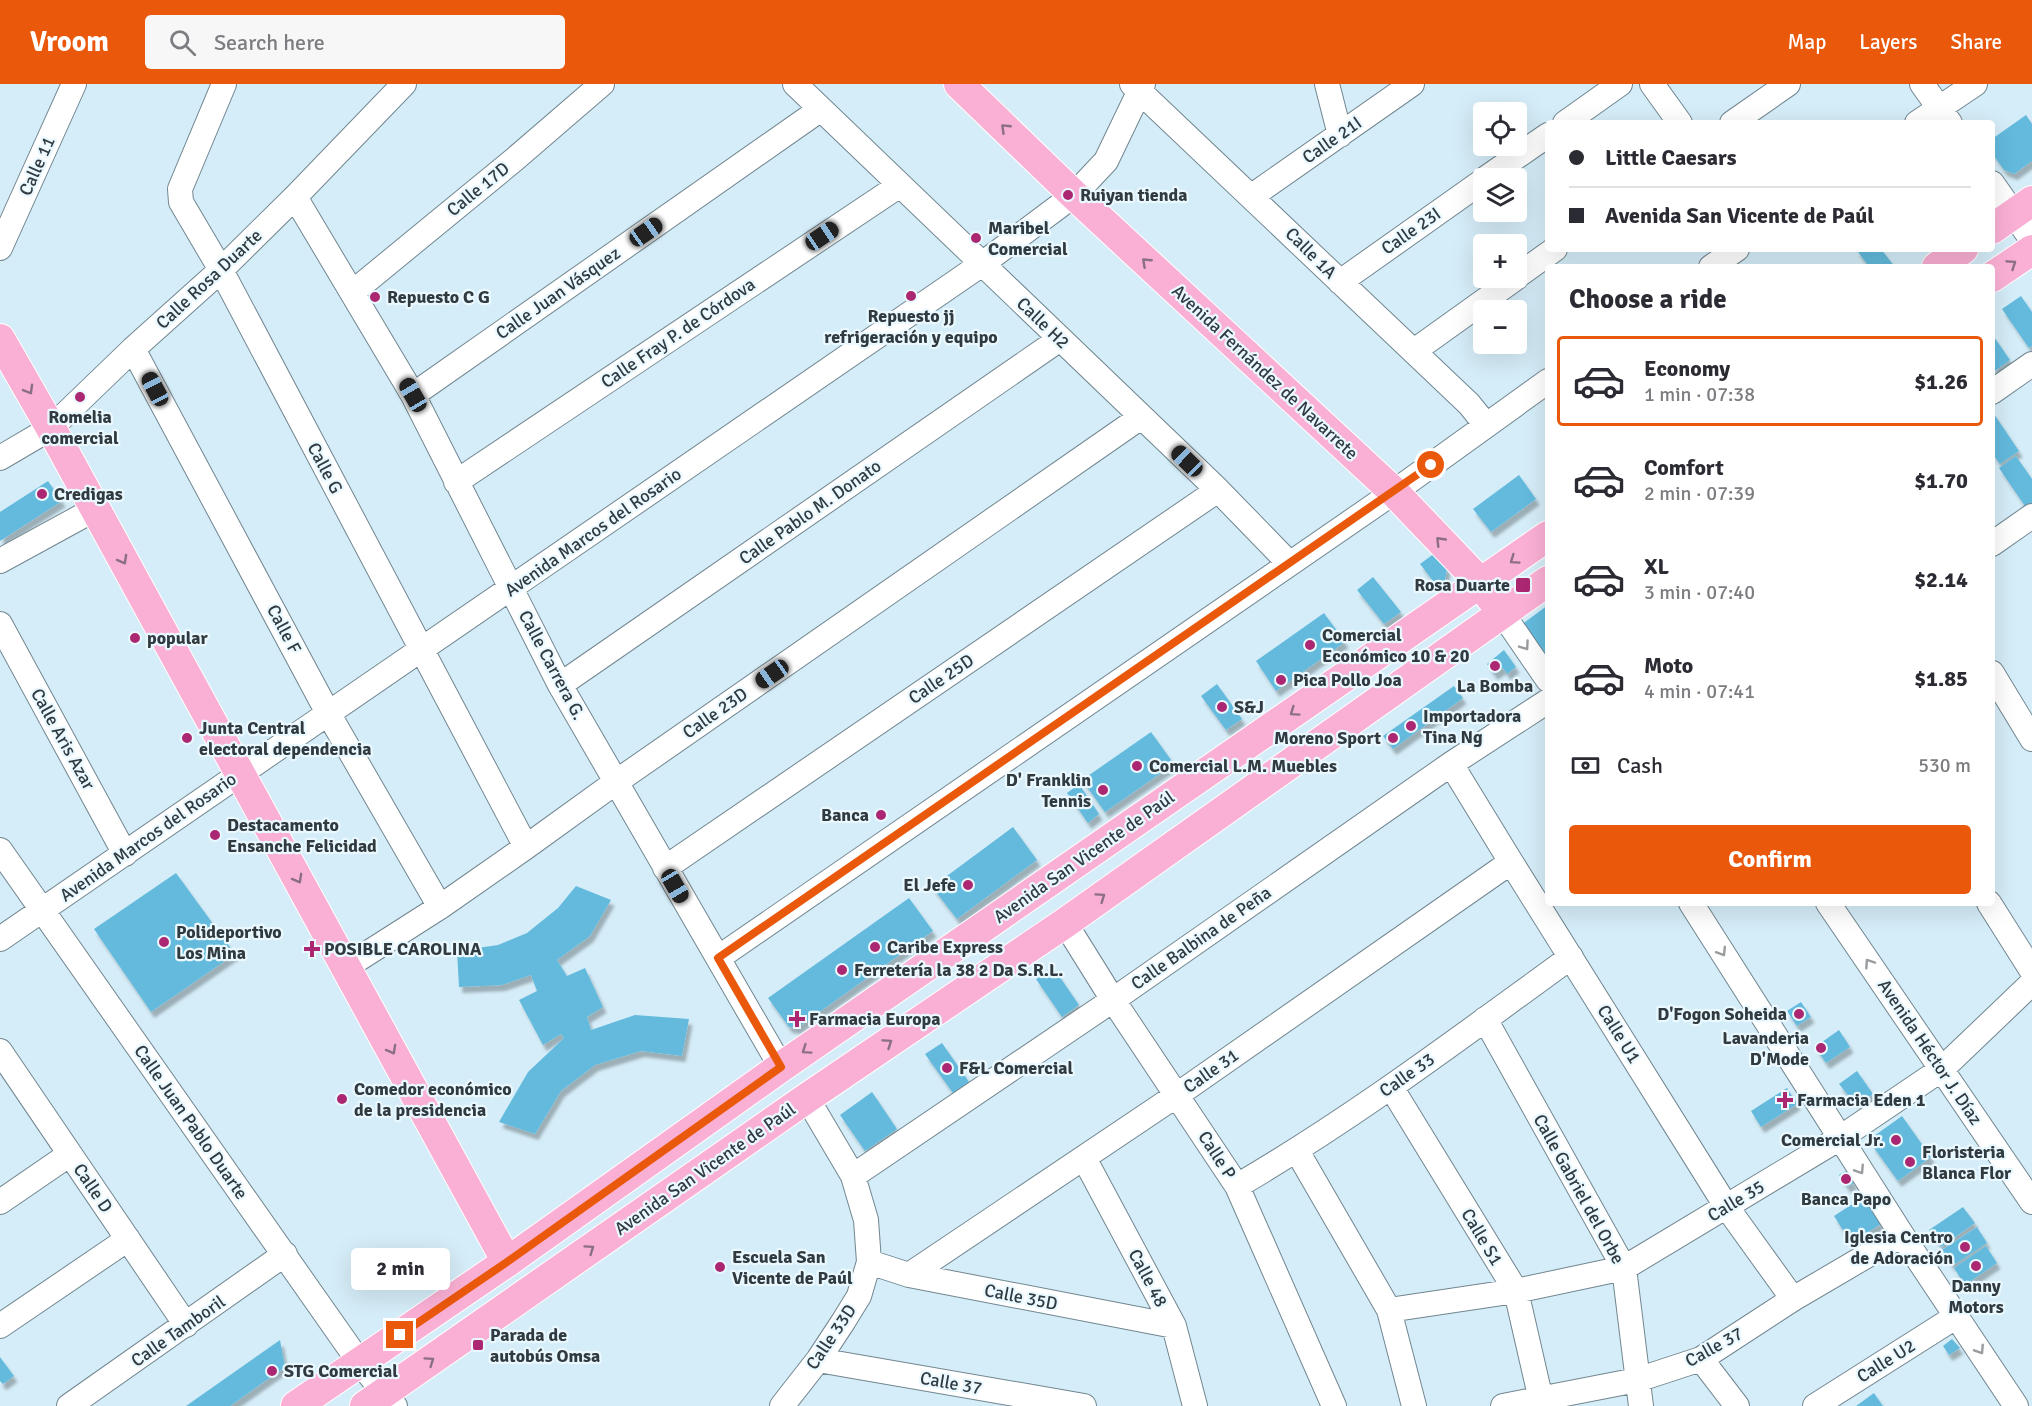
<!DOCTYPE html>
<html lang="en">
<head>
<meta charset="utf-8">
<style>
  body { margin:0; font-family:Signika,sans-serif; background:#f7f7f7; color:#2b2b33; height:100vh; display:flex; flex-direction:column; font-size:22px; white-space:nowrap }
  * { box-sizing:border-box; margin:0 }
  p { font-size:20px; color:#7c7c81 }
  .icon { flex:none; width:33px; height:33px; fill:none; stroke:currentColor; stroke-width:2; stroke-linecap:round; stroke-linejoin:round }
  .map { position:relative; flex:1; overflow:hidden }
  .sheet { position:absolute; left:1545px; top:180px; width:450px; height:642px; display:flex; flex-direction:column; background:#fff; border-radius:6px; box-shadow:0 6px 24px #0002 }
  .sheet>* { flex:none }
  .top-card { position:absolute; left:1545px; top:36px; width:450px; height:132px; border-radius:6px; box-shadow:0 6px 24px #0002; display:grid; align-content:center; height:132px; padding:0 24px; background:#fff }
  .tools { position:absolute; left:1473px; top:18px; display:grid; gap:12px }
  .tools a { display:grid; place-items:center; width:54px; height:54px; border-radius:6px; background:#fff; box-shadow:0 6px 24px #0002; font-size:30px }
  .end { position:absolute; width:27px; height:27px; margin:-14px; border:8px solid #ea580c; background:#fff; box-shadow:0 0 0 3px #fff }
  .from { border-radius:50% }
  .bubble { position:absolute; height:42px; border-radius:6px; background:#fff; box-shadow:0 6px 24px #0002; font-size:20px; font-weight:700; line-height:42px; text-align:center }
  .car { position:absolute; width:18px; height:36px; margin:-18px -9px; border-radius:8px; box-shadow:0 0 4px 2px #0007; background:linear-gradient(#222 24%,#8ab4d8 0 40%,#222 0 76%,#8ab4d8 0 86%,#222 0) }
  .top-card b { display:flex; align-items:center; gap:21px; height:57px; font-size:22px }
  .top-card b+b { border-top:2px solid #e1e1e2 }
  .top-card i { width:15px; height:15px; background:#2b2b33 }
  ul { padding:0; list-style:none }
  li { display:flex; align-items:center; gap:18px; height:90px; margin:0 12px 9px; padding:0 12px; border:3px solid transparent; border-radius:6px }
  li div { flex:1 }
  li b { display:block; font-size:22px }
  li em { font-style:normal; font-weight:700 }
  li.on { border-color:#ea580c }
  li>.icon { width:54px; height:54px; stroke-width:1.5 }
  h2 { padding:0 24px; font-size:27px; line-height:72px }
  .pay { display:flex; align-items:center; gap:15px; height:66px; padding:0 24px; font-size:22px }
  .pay p { margin-inline-start:auto }
  .button { display:flex; gap:12px; margin-top:auto; padding:12px 24px }
  .button a { flex:1; height:69px; border-radius:6px; background:#ea580c; color:#fff; font-size:24px; font-weight:700; line-height:69px; text-align:center }
  header { display:flex; align-items:center; gap:36px; box-sizing:border-box; height:84px; padding:0 30px; background:#ea580c; color:#fff }
  header strong { font-size:28px }
  nav { display:flex; gap:33px; margin-inline-start:auto; font-size:21px }
  .search { width:420px; height:54px; background:#f7f7f7; display:flex; align-items:center; gap:15px; box-sizing:border-box; padding:0 21px; border-radius:6px; color:#7c7c81; font-size:22px }
  .map>svg:first-child { display:block }
  .building { fill:#64badd; filter:url(#shadow) }
  .lines { fill:none; stroke-linecap:round; stroke-linejoin:round }
  .minor-casing { stroke:#718690; stroke-width:26 }
  .major-casing { stroke:#fff; stroke-width:32 }
  .minor { stroke:#fff; stroke-width:24 }
  .major { stroke:#fab0d4; stroke-width:30 }
  .oneway { stroke:#8b6f82 }
  .oneway2 { stroke:#989c9f }
  .route { stroke:#ea580c; stroke-width:8 }
  .poi-dot { fill:#ab2771; stroke:#eaf9ff; stroke-width:2 }
  .labels { text-anchor:middle; stroke-width:4.5; stroke-linejoin:round; paint-order:stroke }
  .street-label { font-size:18px; fill:#313a3f; stroke:#eaf9ff }
  .poi-label { font-size:18px; font-weight:bold; fill:#313a3f; stroke:#eaf9ff; text-anchor:start }
</style>
</head>
<body>
<header>
<strong>Vroom</strong>
<div class="search"><svg class="icon" aria-label="search" viewBox="0 0 24 24"><circle cx="10" cy="10" r="6"/><path d="M15 15l6 6"/></svg>Search here</div>
<nav><a>Map</a><a>Layers</a><a>Share</a></nav>
</header>
<div class="map">
<svg width="2032" height="1322" viewBox="0 0 2032 1322">
  <defs>
    <filter id="shadow"><feDropShadow dx="3.5" dy="6" stdDeviation="1.5" flood-color="#0004"/></filter>
  </defs>
  <rect width="100%" height="100%" fill="#d5edf8"/>
  <path class="building" d="M2026 31 2032 40V77L2014 90 2004 86 1992 69V55Z
    M1856 165H1881L1895 183H1869Z
    M2021 212 2032 228V262L2029 264 2002 225Z
    M1992 250 2010 276 1992 289Z
    M1992 327 2019 367 2000 380 1992 369Z
    M2016 372 2032 395V422L2027 425 1999 384Z
    M1519 391 1536 415 1491 448 1473 425Z
    M48 397 62 417 0 457V428Z
    M1435 469 1447 484 1445 496 1437 502 1420 480Z
    M1373 493 1401 528 1384 540 1357 506Z
    M1548 521V579L1521 541Z
    M1324 529 1345 558 1276 607 1256 577Z
    M1504 566 1516 583 1507 590 1503 584 1494 590 1487 580Z
    M1217 600 1242 635 1226 646 1201 612Z
    M1454 602 1463 614 1393 665 1383 652Z
    M1151 648 1174 680 1105 728 1082 696Z
    M1079 700 1099 730 1088 739 1067 709Z
    M1013 743 1037 776 957 835 932 803Z
    M176 789 235 870 151 928 94 845Z
    M576 802 611 816 590 852 557 876 567 892 585 884 603 923 587 933 591 946 635 931 689 935 682 972 641 967 595 981 561 1007 535 1050 499 1038 528 988 564 954 561 950 543 961 519 916 537 907 531 891 502 901 459 903 457 867 498 861 527 849 558 824Z
    M909 814 933 847 797 944 789 943 768 914Z
    M1053 883 1079 921 1062 933 1036 895Z
    M1801 918 1811 933 1797 942 1787 927Z
    M1839 946 1850 963 1826 979 1815 963Z
    M942 959 969 998 953 1009 925 970Z
    M1857 987 1873 1010 1859 1020 1851 1015 1839 1000Z
    M1787 1004 1797 1020 1761 1043 1751 1027Z
    M872 1008 897 1045 865 1067 840 1031Z
    M1902 1032 1931 1073 1898 1097 1872 1061 1874 1052Z
    M1846 1087 1854 1099 1847 1103 1839 1091Z
    M1863 1113 1881 1140 1851 1159 1834 1132Z
    M1963 1123 1975 1139 1941 1163 1929 1146Z
    M1977 1143 1987 1159 1952 1182 1942 1166Z
    M1986 1162 1997 1179 1965 1201 1954 1184Z
    M1952 1255 1960 1264 1949 1271 1943 1262Z
    M280 1256 285 1283 230 1322H186Z
    M0 1273 14 1292 3 1300 0 1297Z
    M1874 1309 1883 1322H1856Z"/>
  <g class="lines">
    <defs>
      <path id="minor" d="M224 0 180 105 181 118 221 186 526 763
        M795 0 1218 406 1289 479
        M1132 0C1245 106 1357 213 1469 320L1486 341
        M1327 0 1340 51
        M1652 0 1680 39
        M1922 0 1950 39
        M1565 39 1620 0
        M1732 39 1788 0
        M1917 39 1975 0
        M1486 94 1548 51
        M1992 99 2032 156
        M1252 112 1412 0
        M295 113 413 311 560 601 781 983
        M0 164 74 0
        M1711 183 1737 165
        M1516 193 1555 165
        M1340 198 1484 96
        M353 208 515 75 602 0
        M133 265 328 629 440 823
        M1414 267 1516 194
        M1992 308 2032 280
        M413 311 821 25
        M0 374 51 344 133 265 221 186 295 113 404 0
        M456 398 900 101
        M1992 460 2032 432
        M0 477 95 425
        M1502 529 1548 596
        M0 540 125 770
        M1992 589 2032 655
        M560 601 1060 255
        M1451 680 1511 778 1726 1122 1793 1215
        M0 766 360 1279 395 1322
        M665 784 1218 406
        M1691 819 1902 1151 2016 1322
        M1828 819 2032 1118
        M1989 819 2032 887
        M1065 839 1113 916 1237 1102 1334 1322
        M0 855 982 180 1074 111 1106 77 1143 0
        M718 874 1394 408 1548 297
        M346 883 440 823 526 763 616 698 1141 333
        M1485 935 1624 1184 1641 1322
        M0 967 186 1241
        M1391 1003 1516 1207 1541 1316
        M1297 1067 1389 1226 1414 1322
        M1084 1074 1174 1242 1195 1322
        M853 1092 1113 916 1451 680 1548 617
        M1237 1102C1354 1034 1462 952 1571 873
        M0 1118 70 1070
        M869 1178 909 1191 1174 1242
        M909 1191 1177 1011 1511 778
        M1389 1226 1516 1207 1624 1184 1840 1054 1942 985 2032 899
        M0 1242 128 1155
        M1701 1275 1737 1322
        M818 1276 1084 1322
        M69 1322 285 1170
        M782 1322 818 1276 843 1238 859 1212 869 1178 866 1136 853 1092 807 1014
        M1503 1322 1637 1296 1701 1275 1793 1215 1902 1151
        M1815 1322 1957 1232"/>
      <path id="major" d="M959 0 1074 111 1394 408 1481 499 1491 514
        M1992 145 2032 117
        M1937 183 1963 165
        M1992 193 2032 166
        M0 255 51 344 507 1178
        M296 1322 507 1178 781 983 1548 452
        M365 1322 807 1014 1065 839 1548 497"/>
    </defs>
    <use href="#minor" class="minor-casing"/>
    <use href="#major" class="major-casing"/>
    <use href="#minor" class="minor"/>
    <use href="#major" class="major"/>
  </g>
  <defs><path id="oneway-chevron" d="M-2-3.5L2.5 0L-2 3.5" fill="none" stroke-width="1.6" stroke-linecap="round" stroke-linejoin="round" transform="scale(1.5)"/></defs>
  <g class="oneway">
    <use href="#oneway-chevron" transform="translate(1005 44) rotate(-136)"/>
    <use href="#oneway-chevron" transform="translate(1146 178) rotate(-137)"/>
    <use href="#oneway-chevron" transform="translate(2012 180) rotate(-34)"/>
    <use href="#oneway-chevron" transform="translate(29 306) rotate(60)"/>
    <use href="#oneway-chevron" transform="translate(1440 457) rotate(-134)"/>
    <use href="#oneway-chevron" transform="translate(123 476) rotate(61)"/>
    <use href="#oneway-chevron" transform="translate(1514 476) rotate(145)"/>
    <use href="#oneway-chevron" transform="translate(1294 628) rotate(145)"/>
    <use href="#oneway-chevron" transform="translate(298 795) rotate(61)"/>
    <use href="#oneway-chevron" transform="translate(1101 813) rotate(-35)"/>
    <use href="#oneway-chevron" transform="translate(888 959) rotate(-34)"/>
    <use href="#oneway-chevron" transform="translate(392 966) rotate(61)"/>
    <use href="#oneway-chevron" transform="translate(806 966) rotate(145)"/>
    <use href="#oneway-chevron" transform="translate(590 1165) rotate(-35)"/>
    <use href="#oneway-chevron" transform="translate(430 1277) rotate(-35)"/>
  </g>
  <g class="oneway2">
    <use href="#oneway-chevron" transform="translate(1525 562) rotate(55)"/>
    <use href="#oneway-chevron" transform="translate(1722 868) rotate(58)"/>
    <use href="#oneway-chevron" transform="translate(1869 879) rotate(-124)"/>
    <use href="#oneway-chevron" transform="translate(1860 1086) rotate(57)"/>
    <use href="#oneway-chevron" transform="translate(1980 1266) rotate(57)"/>
  </g>
  <g class="lines">
    <path class="route" d="M400 1251 507 1178 781 983 718 874 1431 381"/>
  </g>
  <g class="poi-dot">
    <circle cx="1068" cy="111" r="6"/>
    <circle cx="976" cy="154" r="6"/>
    <circle cx="911" cy="212" r="6"/>
    <circle cx="375" cy="213" r="6"/>
    <circle cx="80" cy="313" r="6"/>
    <circle cx="42" cy="410" r="6"/>
    <rect x="1515" y="493" width="16" height="16" rx="3"/>
    <circle cx="135" cy="554" r="6"/>
    <circle cx="1310" cy="561" r="6"/>
    <circle cx="1495" cy="582" r="6"/>
    <circle cx="1281" cy="596" r="6"/>
    <circle cx="1222" cy="623" r="6"/>
    <circle cx="1411" cy="642" r="6"/>
    <circle cx="187" cy="654" r="6"/>
    <circle cx="1393" cy="654" r="6"/>
    <circle cx="1137" cy="682" r="6"/>
    <circle cx="1103" cy="706" r="6"/>
    <circle cx="881" cy="731" r="6"/>
    <circle cx="215" cy="751" r="6"/>
    <circle cx="968" cy="801" r="6"/>
    <circle cx="164" cy="858" r="6"/>
    <circle cx="875" cy="863" r="6"/>
    <path d="M309 856h6v6h6v6h-6v6h-6v-6h-6v-6h6z"/>
    <circle cx="842" cy="886" r="6"/>
    <circle cx="1799" cy="930" r="6"/>
    <path d="M794 926h6v6h6v6h-6v6h-6v-6h-6v-6h6z"/>
    <circle cx="1821" cy="964" r="6"/>
    <circle cx="947" cy="984" r="6"/>
    <circle cx="342" cy="1015" r="6"/>
    <path d="M1782 1007h6v6h6v6h-6v6h-6v-6h-6v-6h6z"/>
    <circle cx="1896" cy="1056" r="6"/>
    <circle cx="1910" cy="1078" r="6"/>
    <circle cx="1846" cy="1095" r="6"/>
    <circle cx="1965" cy="1163" r="6"/>
    <circle cx="1976" cy="1182" r="6"/>
    <circle cx="720" cy="1183" r="6"/>
    <rect x="472" y="1255" width="12" height="12" rx="3"/>
    <circle cx="272" cy="1287" r="6"/>
  </g>
  <g class="labels">
    <g class="street-label">
      <text transform="translate(1332 56) rotate(-35)" y="6">Calle 21I</text>
      <text transform="translate(37 82) rotate(-66)" y="6">Calle 11</text>
      <text transform="translate(478 105) rotate(-39)" y="6">Calle 17D</text>
      <text transform="translate(1411 147) rotate(-35)" y="6">Calle 23I</text>
      <text transform="translate(1311 169) rotate(45)" y="6">Calle 1A</text>
      <text transform="translate(209 195) rotate(-43)" y="6">Calle Rosa Duarte</text>
      <text transform="translate(558 209) rotate(-35)" y="6">Calle Juan Vásquez</text>
      <text transform="translate(1043 239) rotate(44)" y="6">Calle H2</text>
      <text transform="translate(678 249) rotate(-34)" y="6">Calle Fray P. de Córdova</text>
      <text transform="translate(1265 288) rotate(43)" y="6">Avenida Fernández de Navarrete</text>
      <text transform="translate(325 384) rotate(62)" y="6">Calle G</text>
      <text transform="translate(810 428) rotate(-35)" y="6">Calle Pablo M. Donato</text>
      <text transform="translate(593 448) rotate(-35)" y="6">Avenida Marcos del Rosario</text>
      <text transform="translate(284 545) rotate(62)" y="6">Calle F</text>
      <text transform="translate(552 581) rotate(62)" y="6">Calle Carrera G.</text>
      <text transform="translate(941 595) rotate(-34)" y="6">Calle 25D</text>
      <text transform="translate(715 629) rotate(-35)" y="6">Calle 23D</text>
      <text transform="translate(63 655) rotate(61)" y="6">Calle Aris Azar</text>
      <text transform="translate(148 753) rotate(-35)" y="6">Avenida Marcos del Rosario</text>
      <text transform="translate(1084 773) rotate(-35)" y="6">Avenida San Vicente de Paúl</text>
      <text transform="translate(1201 854) rotate(-35)" y="6">Calle Balbina de Peña</text>
      <text transform="translate(1619 950) rotate(58)" y="6">Calle U1</text>
      <text transform="translate(1930 968) rotate(56)" y="6">Avenida Héctor J. Díaz</text>
      <text transform="translate(1211 987) rotate(-35)" y="6">Calle 31</text>
      <text transform="translate(1407 991) rotate(-35)" y="6">Calle 33</text>
      <text transform="translate(191 1038) rotate(55)" y="6">Calle Juan Pablo Duarte</text>
      <text transform="translate(1217 1071) rotate(57)" y="6">Calle P</text>
      <text transform="translate(705 1085) rotate(-35)" y="6">Avenida San Vicente de Paúl</text>
      <text transform="translate(93 1104) rotate(56)" y="6">Calle D</text>
      <text transform="translate(1579 1105) rotate(61)" y="6">Calle Gabriel del Orbe</text>
      <text transform="translate(1736 1117) rotate(-31)" y="6">Calle 35</text>
      <text transform="translate(1482 1153) rotate(59)" y="6">Calle S1</text>
      <text transform="translate(1148 1194) rotate(62)" y="6">Calle 48</text>
      <text transform="translate(1021 1213) rotate(11)" y="6">Calle 35D</text>
      <text transform="translate(178 1247) rotate(-35)" y="6">Calle Tamboril</text>
      <text transform="translate(831 1253) rotate(-56)" y="6">Calle 33D</text>
      <text transform="translate(1714 1263) rotate(-29)" y="6">Calle 37</text>
      <text transform="translate(1886 1277) rotate(-32)" y="6">Calle U2</text>
      <text transform="translate(951 1299) rotate(10)" y="6">Calle 37</text>
    </g>
    <g class="poi-label">
      <text x="1080" y="117">Ruiyan tienda</text>
      <text x="988" y="150">Maribel<tspan x="988" dy="21">Comercial</tspan></text>
      <text x="387" y="219">Repuesto C G</text>
      <text x="911" y="238" text-anchor="middle">Repuesto jj<tspan x="911" dy="21">refrigeración y equipo</tspan></text>
      <text x="80" y="339" text-anchor="middle">Romelia<tspan x="80" dy="21">comercial</tspan></text>
      <text x="54" y="416">Credigas</text>
      <text x="1510" y="507" text-anchor="end">Rosa Duarte</text>
      <text x="1322" y="557">Comercial<tspan x="1322" dy="21">Económico 10 &amp; 20</tspan></text>
      <text x="147" y="560">popular</text>
      <text x="1293" y="602">Pica Pollo Joa</text>
      <text x="1495" y="608" text-anchor="middle">La Bomba</text>
      <text x="1234" y="629">S&amp;J</text>
      <text x="1423" y="638">Importadora<tspan x="1423" dy="21">Tina Ng</tspan></text>
      <text x="199" y="650">Junta Central<tspan x="199" dy="21">electoral dependencia</tspan></text>
      <text x="1381" y="660" text-anchor="end">Moreno Sport</text>
      <text x="1149" y="688">Comercial L.M. Muebles</text>
      <text x="1091" y="702" text-anchor="end">D' Franklin<tspan x="1091" dy="21">Tennis</tspan></text>
      <text x="869" y="737" text-anchor="end">Banca</text>
      <text x="227" y="747">Destacamento<tspan x="227" dy="21">Ensanche Felicidad</tspan></text>
      <text x="956" y="807" text-anchor="end">El Jefe</text>
      <text x="176" y="854">Polideportivo<tspan x="176" dy="21">Los Mina</tspan></text>
      <text x="887" y="869">Caribe Express</text>
      <text x="324" y="871">POSIBLE CAROLINA</text>
      <text x="854" y="892">Ferretería la 38 2 Da S.R.L.</text>
      <text x="1787" y="936" text-anchor="end">D'Fogon Soheida</text>
      <text x="809" y="941">Farmacia Europa</text>
      <text x="1809" y="960" text-anchor="end">Lavanderia<tspan x="1809" dy="21">D'Mode</tspan></text>
      <text x="959" y="990">F&amp;L Comercial</text>
      <text x="354" y="1011">Comedor económico<tspan x="354" dy="21">de la presidencia</tspan></text>
      <text x="1797" y="1022">Farmacia Eden 1</text>
      <text x="1884" y="1062" text-anchor="end">Comercial Jr.</text>
      <text x="1922" y="1074">Floristeria<tspan x="1922" dy="21">Blanca Flor</tspan></text>
      <text x="1846" y="1121" text-anchor="middle">Banca Papo</text>
      <text x="1953" y="1159" text-anchor="end">Iglesia Centro<tspan x="1953" dy="21">de Adoración</tspan></text>
      <text x="732" y="1179">Escuela San<tspan x="732" dy="21">Vicente de Paúl</tspan></text>
      <text x="1976" y="1208" text-anchor="middle">Danny<tspan x="1976" dy="21">Motors</tspan></text>
      <text x="490" y="1257">Parada de<tspan x="490" dy="21">autobús Omsa</tspan></text>
      <text x="284" y="1293">STG Comercial</text>
    </g>
  </g>
</svg>
<div class="tools">
<a><svg class="icon" aria-label="locate" viewBox="0 0 24 24"><circle cx="12" cy="12" r="6"/><path d="M12 2v4M12 18v4M2 12h4M18 12h4"/></svg></a>
<a><svg class="icon" aria-label="layers" viewBox="0 0 24 24"><path d="M12 4l9 5-9 5-9-5zM3 14l9 5 9-5"/></svg></a>
<a>+</a>
<a>−</a>
</div>
<i class="end from" style="left:1431px;top:381px"></i>
<i class="end" style="left:400px;top:1251px"></i>
<div class="bubble" style="left:351px;top:1164px;width:99px">2 min</div>
<i class="car" style="left:646px;top:148px;rotate:55deg"></i>
<i class="car" style="left:822px;top:152px;rotate:56deg"></i>
<i class="car" style="left:155px;top:305px;rotate:332deg"></i>
<i class="car" style="left:413px;top:311px;rotate:330deg"></i>
<i class="car" style="left:1187px;top:377px;rotate:314deg"></i>
<i class="car" style="left:772px;top:590px;rotate:235deg"></i>
<i class="car" style="left:675px;top:802px;rotate:150deg"></i>
<div class="top-card">
<b><i class="from"></i>Little Caesars</b>
<b><i></i>Avenida San Vicente de Paúl</b>
</div>
<section class="sheet">
<h2>Choose a ride</h2>
<ul>
<li class="on"><svg class="icon" aria-label="car" viewBox="0 0 24 24"><path d="M5 17H2v-5l4-1 3-4h7l3 4 3 1v5h-3M9 17h6M6 11h13"/><circle cx="7" cy="17" r="2"/><circle cx="17" cy="17" r="2"/></svg><div><b>Economy</b><p>1 min · 07:38</p></div><em>$1.26</em></li>
<li><svg class="icon" aria-label="car" viewBox="0 0 24 24"><path d="M5 17H2v-5l4-1 3-4h7l3 4 3 1v5h-3M9 17h6M6 11h13"/><circle cx="7" cy="17" r="2"/><circle cx="17" cy="17" r="2"/></svg><div><b>Comfort</b><p>2 min · 07:39</p></div><em>$1.70</em></li>
<li><svg class="icon" aria-label="car" viewBox="0 0 24 24"><path d="M5 17H2v-5l4-1 3-4h7l3 4 3 1v5h-3M9 17h6M6 11h13"/><circle cx="7" cy="17" r="2"/><circle cx="17" cy="17" r="2"/></svg><div><b>XL</b><p>3 min · 07:40</p></div><em>$2.14</em></li>
<li><svg class="icon" aria-label="car" viewBox="0 0 24 24"><path d="M5 17H2v-5l4-1 3-4h7l3 4 3 1v5h-3M9 17h6M6 11h13"/><circle cx="7" cy="17" r="2"/><circle cx="17" cy="17" r="2"/></svg><div><b>Moto</b><p>4 min · 07:41</p></div><em>$1.85</em></li>
</ul>
<div class="pay"><svg class="icon" aria-label="cash" viewBox="0 0 24 24"><path d="M3 7h18v10H3z"/><circle cx="12" cy="12" r="2"/></svg>Cash<p>530 m</p></div>
<div class="button"><a>Confirm</a></div>
</section>
</div>
</body>
</html>
